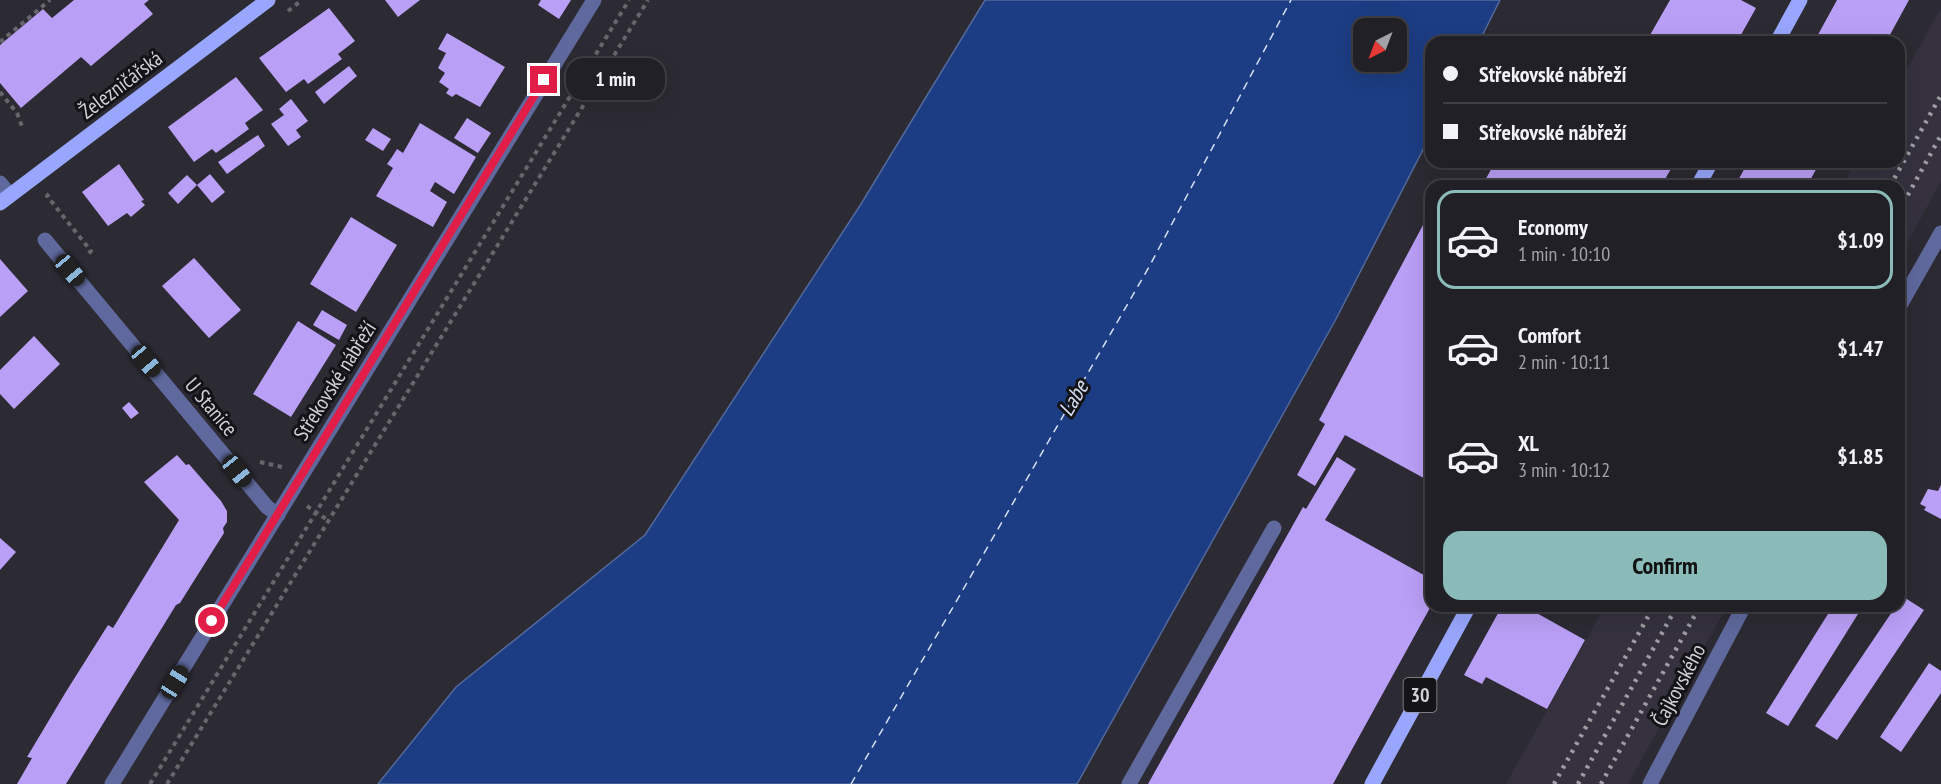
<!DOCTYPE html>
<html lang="en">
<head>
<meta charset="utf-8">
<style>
  body { margin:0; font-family:"PT Sans Narrow",sans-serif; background:#2d2d32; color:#f1f3f6; height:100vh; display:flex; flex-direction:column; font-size:22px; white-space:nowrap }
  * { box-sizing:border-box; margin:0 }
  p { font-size:20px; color:#a2a3a7 }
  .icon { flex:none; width:33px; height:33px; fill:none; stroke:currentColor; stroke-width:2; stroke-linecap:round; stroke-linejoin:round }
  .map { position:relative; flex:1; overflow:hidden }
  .details { position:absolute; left:1425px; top:180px; width:480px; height:432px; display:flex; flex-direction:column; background:#212026; border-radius:18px; box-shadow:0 6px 24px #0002,0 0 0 2px #3e3e43 }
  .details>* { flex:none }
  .guide { position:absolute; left:1425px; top:36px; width:480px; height:132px; border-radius:18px; box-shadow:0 6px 24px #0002,0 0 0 2px #3e3e43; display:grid; align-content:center; height:132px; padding:0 18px; background:#212026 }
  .needle { width:39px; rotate:222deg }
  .buttons { position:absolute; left:1353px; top:18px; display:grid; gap:12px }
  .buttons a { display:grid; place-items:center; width:54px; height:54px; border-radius:12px; background:#212026; box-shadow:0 6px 24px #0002,0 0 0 2px #3e3e43; font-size:30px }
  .end { position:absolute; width:27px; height:27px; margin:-14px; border:8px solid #e11d48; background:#fff; box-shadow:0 0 0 3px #fff }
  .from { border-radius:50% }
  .bubble { position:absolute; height:42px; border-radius:18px; background:#212026; box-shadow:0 6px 24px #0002,0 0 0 2px #3e3e43; font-size:20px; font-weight:800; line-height:42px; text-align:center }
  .car { position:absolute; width:18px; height:36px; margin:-18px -9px; border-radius:8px; box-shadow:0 0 4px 2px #0007; background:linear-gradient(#222 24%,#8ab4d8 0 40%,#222 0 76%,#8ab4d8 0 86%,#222 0) }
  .guide b { display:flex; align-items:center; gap:21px; height:57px; font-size:22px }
  .guide b+b { border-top:2px solid #3e3e43 }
  .guide i { width:15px; height:15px; background:#f1f3f6 }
  ul { padding:10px 0 0; list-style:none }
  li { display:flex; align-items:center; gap:18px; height:99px; margin:0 12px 9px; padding:0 6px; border:3px solid transparent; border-radius:18px }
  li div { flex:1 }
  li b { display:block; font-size:22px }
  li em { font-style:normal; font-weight:800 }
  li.selected { border-color:#8bbbb9 }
  li>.icon { width:54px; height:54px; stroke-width:1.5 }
  .button { display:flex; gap:12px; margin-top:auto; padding:12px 18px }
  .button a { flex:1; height:69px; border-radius:18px; background:#8bbbb9; color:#111; font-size:24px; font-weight:800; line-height:69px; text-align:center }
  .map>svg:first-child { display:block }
  .built { fill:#35313f }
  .water { fill:#1c3d83; stroke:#53699c; stroke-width:1.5; fill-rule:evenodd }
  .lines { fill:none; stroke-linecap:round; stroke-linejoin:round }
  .ferry { stroke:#d4dff4; stroke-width:1.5; stroke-dasharray:8 6; stroke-linecap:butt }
  .building { fill:#ba9ff6 }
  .path { stroke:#67666c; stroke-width:4; stroke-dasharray:4.5 4.5; stroke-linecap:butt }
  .minor { stroke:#5f699d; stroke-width:15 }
  .major { stroke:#98a7fd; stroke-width:15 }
  .rail { stroke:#9e9da2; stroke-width:4.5; stroke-dasharray:3 6; stroke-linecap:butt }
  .route { stroke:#e11d48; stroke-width:8 }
  .labels { text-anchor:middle; stroke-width:6; stroke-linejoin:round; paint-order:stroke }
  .shield { fill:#141317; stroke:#99989c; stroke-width:1.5 }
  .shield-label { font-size:20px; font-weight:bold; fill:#d2d1d5 }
  .street-label { font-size:21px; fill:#d2d1d5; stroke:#141317 }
  .water-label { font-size:22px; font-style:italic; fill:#d4dff4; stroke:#141317 }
</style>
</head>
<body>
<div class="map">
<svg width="1941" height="784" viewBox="0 0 1941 784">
  <rect width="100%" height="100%" fill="#2c2a32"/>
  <path class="built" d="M1941 8V181L1899 258V186H1842L1855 162H1899V83Z
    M1605 606H1727L1628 784H1506Z"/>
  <path class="water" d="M985 0H1500L1479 42H1431V134L1336 319 1077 784H378L456 687 645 535 861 204ZM1364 28H1396V62H1364Z"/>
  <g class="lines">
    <path class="ferry" d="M851 784 1149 267 1291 0"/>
  </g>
  <path class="building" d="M74 0H149L144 4 153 14 91 66 81 57 21 108 0 83V45L43 9 52 18Z
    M385 0H420L398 17Z
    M541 0H571L559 19 538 5Z
    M1670 0H1741L1756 8 1737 42H1646Z
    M1837 0H1909L1886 42H1814Z
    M329 8 355 41 338 54 342 59 308 84 304 79 286 92 259 58Z
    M447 33 505 67 480 107 456 94 452 97 446 93 449 89 439 82 445 73 438 68 446 53 438 49Z
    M349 66 357 76 324 104 315 92Z
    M236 77 263 110 245 123 249 129 216 153 212 149 194 162 168 127Z
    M291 99 308 121 296 130 301 137 288 146 271 124 284 115 279 109Z
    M467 118 491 133 478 153 454 138Z
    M420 123 476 157 454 194 435 182 430 191 447 202 433 227 376 196 393 168 387 164 392 157 397 149 403 153Z
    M373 128 391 139 383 151 365 140Z
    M258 135 265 146 227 174 218 162Z
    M1495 162H1675L1661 186H1482Z
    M1748 162H1820L1807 186H1735Z
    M119 164 144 200 141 201 145 205 131 217 127 213 108 226 82 192Z
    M210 174 225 192 212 203 197 185Z
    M187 175 197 185 178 204 168 193Z
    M1431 210V482L1345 435 1315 486 1297 475 1325 424 1319 420Z
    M351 217 397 245 356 312 310 284Z
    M194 258 241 310 209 338 162 286Z
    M0 259 28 291 0 317Z
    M322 310 347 325 339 340 313 325Z
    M298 321 336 345 291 417 253 394Z
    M34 336 60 364 14 409 0 394V370Z
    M129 402 139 413 131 419 122 408Z
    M177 455 186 465 189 464 221 501 227 511V522L223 528 224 533 180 603 176 605 66 784H17L32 758 27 757 67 690 108 625 113 628 179 520 144 482Z
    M1337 457 1356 469 1325 520 1431 579V606L1333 784H1148L1303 507 1306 509Z
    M1941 485V519L1924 510 1926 507 1920 504 1928 489 1938 491Z
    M0 538 16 552 0 570Z
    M1902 596 1924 610 1837 740 1815 726 1896 606H1899Z
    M1502 606H1524L1585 640 1547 709 1486 677 1482 684 1464 675Z
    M1833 606H1863L1788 726 1766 713Z
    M1929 663 1941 671V693L1901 752 1880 737Z"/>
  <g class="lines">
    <path class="path" d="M288 11 302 0
      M0 42 50 0
      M0 92 17 113 23 129
      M49 194 47 196 91 251 87 255
      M260 462 282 467
      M307 506 329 521
      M150 784 629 0
      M167 784 648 0"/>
    <path class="minor" d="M0 183 10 195
      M45 240 267 507 278 515
      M1899 307 1941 233
      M112 784 594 0
      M1129 784 1274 528
      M1650 784 1744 606"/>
    <path class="major" d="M1777 42 1800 0
      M1698 186 1711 162
      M0 203 268 0
      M1372 784 1469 606"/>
    <path class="rail" d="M1890 186 1941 95
      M1899 211 1941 135
      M1554 784 1654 606
      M1578 784 1677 606
      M1601 784 1700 606"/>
  </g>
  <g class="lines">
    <path class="route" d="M212 621 544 80"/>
  </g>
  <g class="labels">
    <rect class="shield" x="1403.5" y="678" width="33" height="34" rx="4.5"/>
    <g class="shield-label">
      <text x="1420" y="702">30</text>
    </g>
    <g class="street-label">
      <text transform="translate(121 85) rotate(-37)" y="7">Železničářská</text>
      <text transform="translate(335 381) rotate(-58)" y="7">Střekovské nábřeží</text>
      <text transform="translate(211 407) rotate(50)" y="7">U Stanice</text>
      <text transform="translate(1679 685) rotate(-62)" y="7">Čajkovského</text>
    </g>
    <g class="water-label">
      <text transform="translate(1073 398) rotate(-60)" y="8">Labe</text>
    </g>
  </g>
</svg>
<div class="buttons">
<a><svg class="needle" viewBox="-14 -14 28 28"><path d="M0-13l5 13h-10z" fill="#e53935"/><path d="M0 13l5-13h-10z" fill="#a2a3a7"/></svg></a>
</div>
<i class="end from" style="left:212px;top:621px"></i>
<i class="end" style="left:544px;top:80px"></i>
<div class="bubble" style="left:566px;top:58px;width:99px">1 min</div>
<i class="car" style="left:70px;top:270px;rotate:140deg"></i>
<i class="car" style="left:146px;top:361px;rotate:140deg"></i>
<i class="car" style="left:237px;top:471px;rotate:141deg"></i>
<i class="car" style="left:175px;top:682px;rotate:32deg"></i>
<div class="guide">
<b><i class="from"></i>Střekovské nábřeží</b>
<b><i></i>Střekovské nábřeží</b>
</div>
<section class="details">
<ul>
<li class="selected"><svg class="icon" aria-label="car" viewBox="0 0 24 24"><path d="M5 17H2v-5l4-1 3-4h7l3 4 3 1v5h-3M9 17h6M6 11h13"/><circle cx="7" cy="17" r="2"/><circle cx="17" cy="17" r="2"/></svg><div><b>Economy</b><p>1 min · 10:10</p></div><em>$1.09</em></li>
<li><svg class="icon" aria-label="car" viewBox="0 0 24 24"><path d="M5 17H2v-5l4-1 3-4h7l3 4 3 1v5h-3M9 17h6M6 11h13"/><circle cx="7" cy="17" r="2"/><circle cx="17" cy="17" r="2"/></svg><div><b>Comfort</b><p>2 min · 10:11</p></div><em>$1.47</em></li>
<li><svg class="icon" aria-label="car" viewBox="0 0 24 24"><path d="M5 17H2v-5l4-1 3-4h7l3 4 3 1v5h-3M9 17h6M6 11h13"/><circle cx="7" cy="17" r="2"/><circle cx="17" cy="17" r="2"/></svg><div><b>XL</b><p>3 min · 10:12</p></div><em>$1.85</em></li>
</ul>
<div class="button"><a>Confirm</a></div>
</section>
</div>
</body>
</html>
